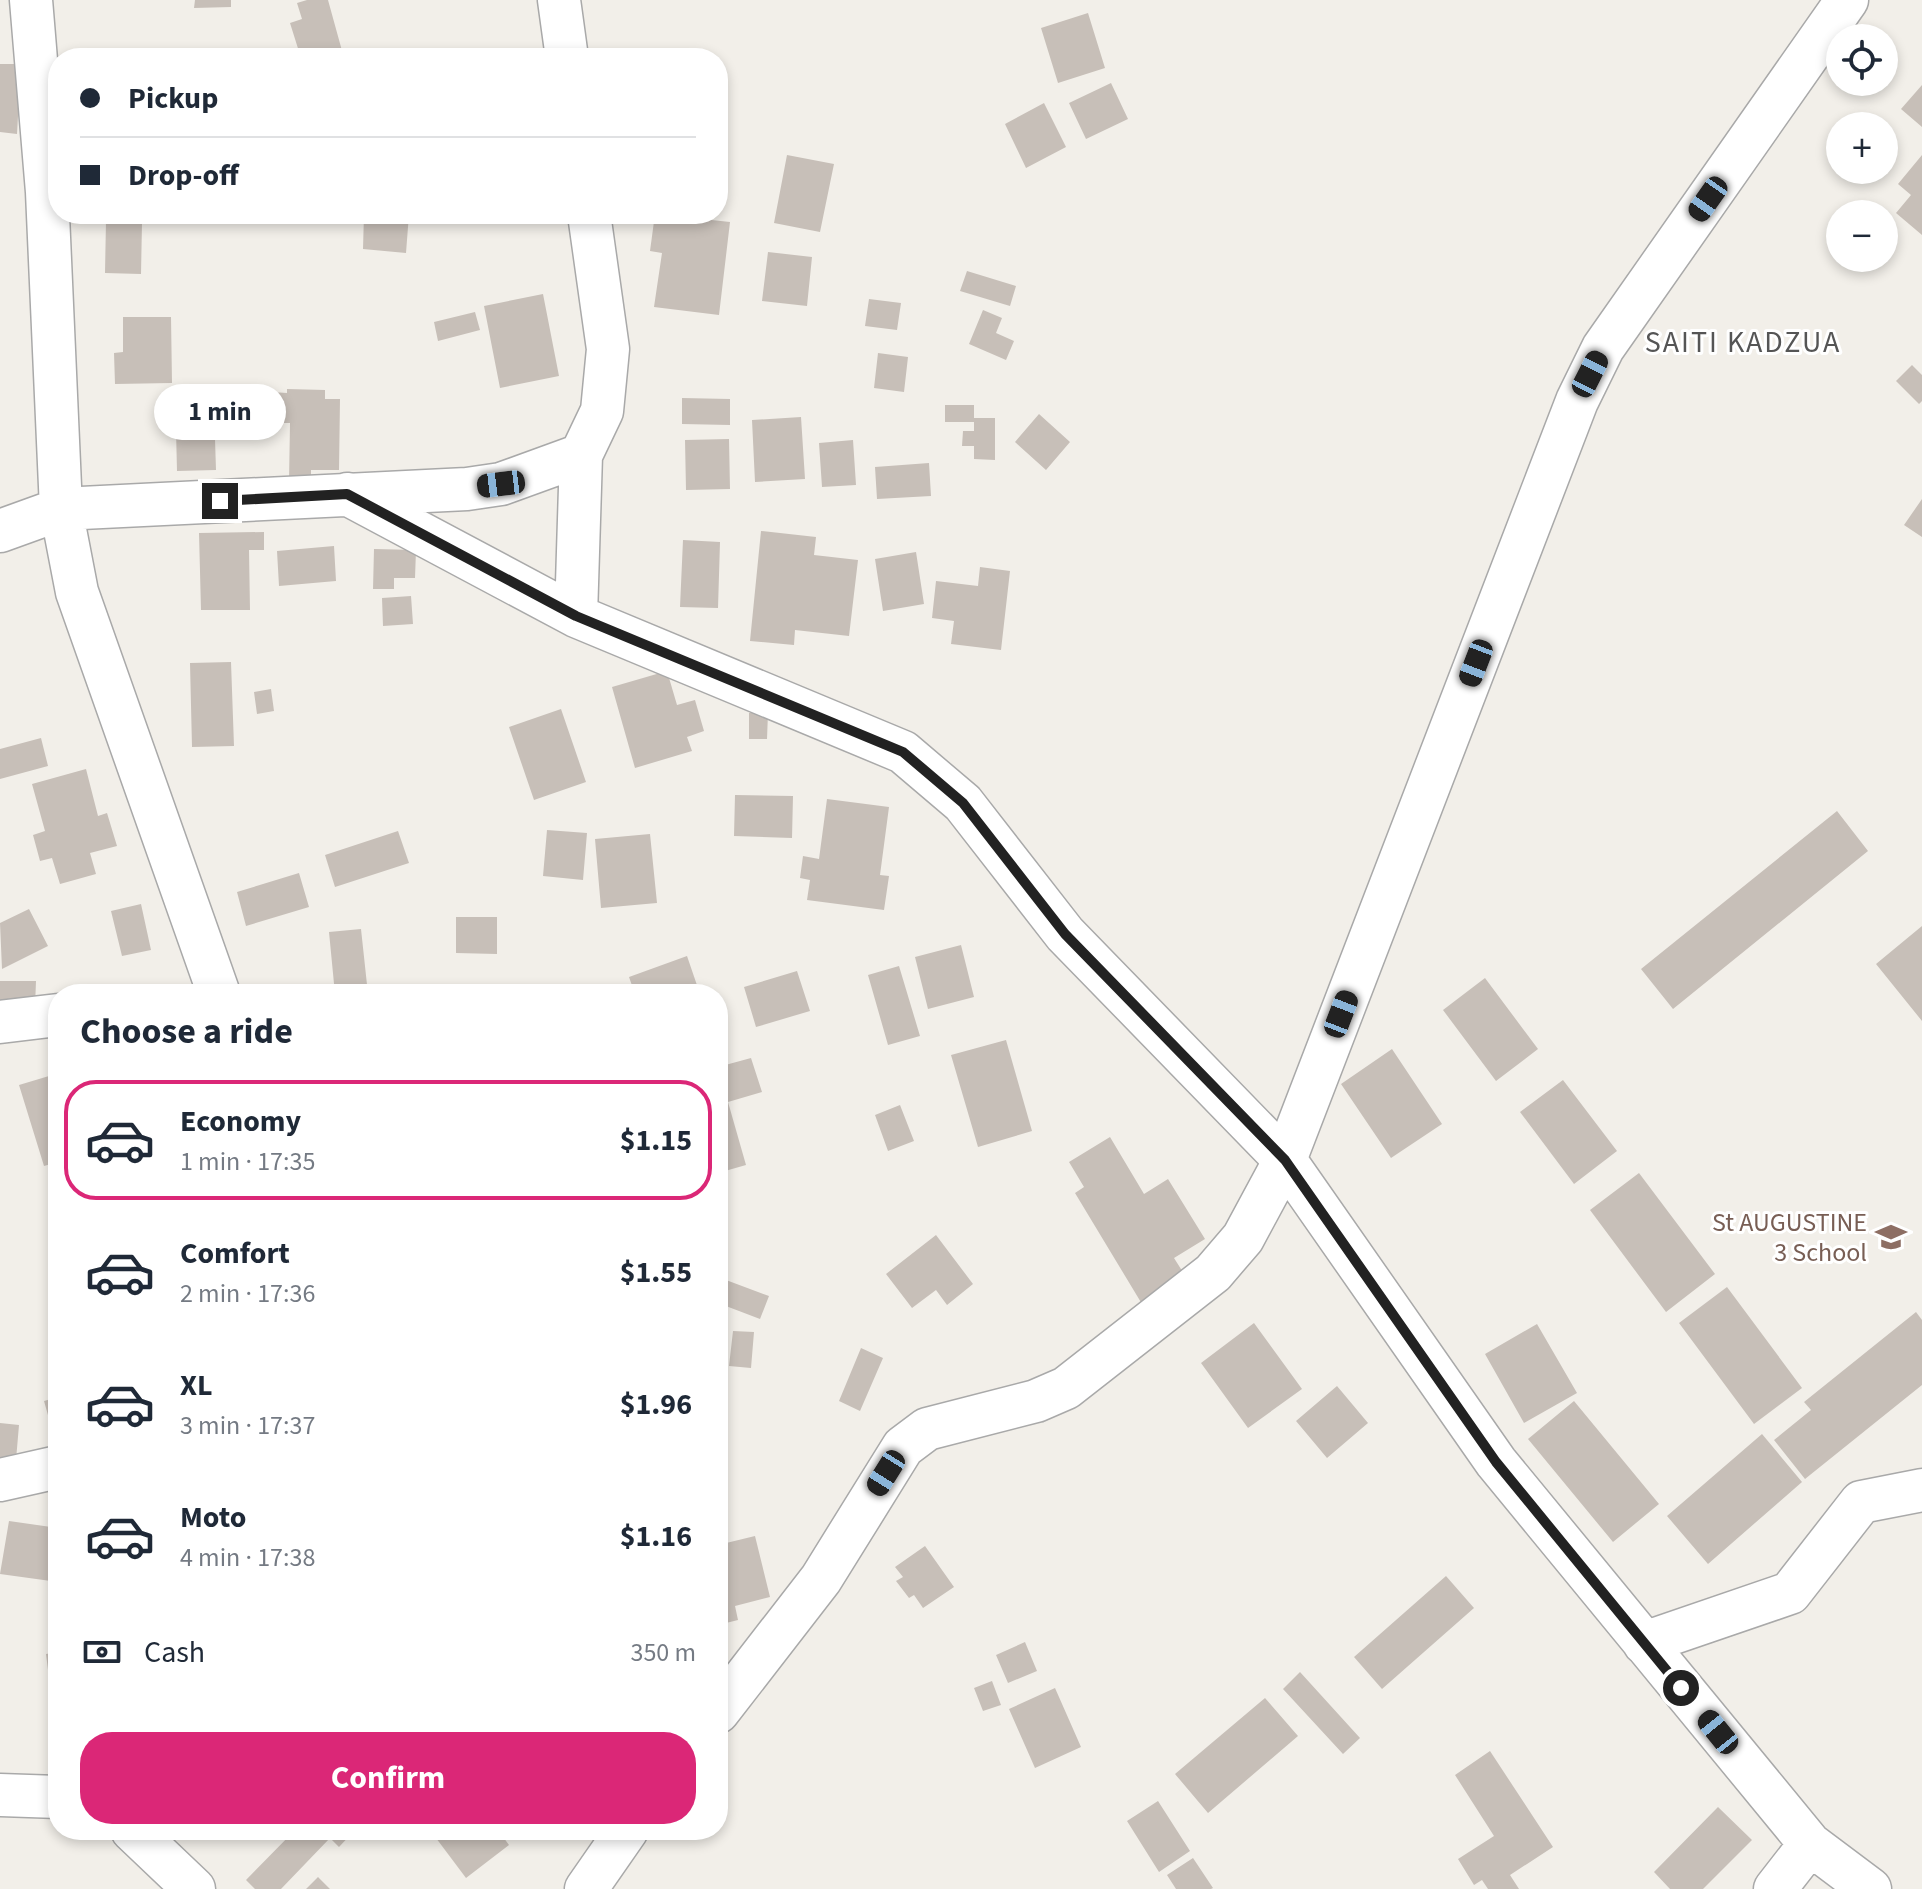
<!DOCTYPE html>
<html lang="en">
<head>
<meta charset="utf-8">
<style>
  body { margin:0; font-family:"Source Sans 3",sans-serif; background:#f6f6f7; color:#1f2937; height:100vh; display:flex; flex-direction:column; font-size:30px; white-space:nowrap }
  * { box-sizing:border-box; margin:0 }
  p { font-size:26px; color:#747a83 }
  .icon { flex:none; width:44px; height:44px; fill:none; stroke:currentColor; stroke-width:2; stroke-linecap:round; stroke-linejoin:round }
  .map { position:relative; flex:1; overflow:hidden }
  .side { position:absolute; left:48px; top:984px; width:680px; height:856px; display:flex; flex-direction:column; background:#fff; border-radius:32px; box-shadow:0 4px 12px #0003 }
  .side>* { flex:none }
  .banner { position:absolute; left:48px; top:48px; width:680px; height:176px; border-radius:32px; box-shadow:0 4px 12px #0003; display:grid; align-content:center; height:176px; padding:0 32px; background:#fff }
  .fabs { position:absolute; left:1826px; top:24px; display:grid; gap:16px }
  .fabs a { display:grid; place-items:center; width:72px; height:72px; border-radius:50%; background:#fff; box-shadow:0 4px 12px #0003; font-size:40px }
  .end { position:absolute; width:36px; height:36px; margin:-18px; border:10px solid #222; background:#fff; box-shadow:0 0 0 4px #fff }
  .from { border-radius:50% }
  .bubble { position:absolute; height:56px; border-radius:28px; background:#fff; box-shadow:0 4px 12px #0003; font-size:26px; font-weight:700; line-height:56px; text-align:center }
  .car { position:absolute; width:24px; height:48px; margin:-24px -12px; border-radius:10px; box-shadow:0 0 6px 2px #0007; background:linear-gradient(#222 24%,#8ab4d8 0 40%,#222 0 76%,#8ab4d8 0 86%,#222 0) }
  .banner b { display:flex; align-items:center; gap:28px; height:76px; font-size:30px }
  .banner b+b { border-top:2px solid #e0e1e3 }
  .banner i { width:20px; height:20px; background:#1f2937 }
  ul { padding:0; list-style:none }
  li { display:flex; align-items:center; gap:24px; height:120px; margin:0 16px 12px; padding:0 16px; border:4px solid transparent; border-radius:32px }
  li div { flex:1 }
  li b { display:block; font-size:30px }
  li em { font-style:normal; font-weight:700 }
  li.current { border-color:#db2777 }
  li>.icon { width:72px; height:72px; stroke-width:1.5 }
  h2 { padding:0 32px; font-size:36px; line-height:96px }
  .pay { display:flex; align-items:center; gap:20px; height:88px; padding:0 32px; font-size:30px }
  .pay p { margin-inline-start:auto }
  .action { display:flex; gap:16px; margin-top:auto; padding:16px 32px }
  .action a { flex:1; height:92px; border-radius:32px; background:#db2777; color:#fff; font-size:32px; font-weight:700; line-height:92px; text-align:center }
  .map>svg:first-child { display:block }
  .building { fill:#c7bfb8 }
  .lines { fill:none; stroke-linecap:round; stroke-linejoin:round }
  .minor-casing { stroke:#a9a9a9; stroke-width:45 }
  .minor { stroke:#fff; stroke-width:42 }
  .route { stroke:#222; stroke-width:10 }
  .labels { text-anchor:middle; stroke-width:6; stroke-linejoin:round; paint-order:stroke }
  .education-label { font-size:26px; fill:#785e54; stroke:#fff; text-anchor:end }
  .quarter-label { font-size:30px; letter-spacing:2px; fill:#555; stroke:#fff }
</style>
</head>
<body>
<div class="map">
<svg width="1922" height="1889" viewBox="0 0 1922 1889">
  <rect width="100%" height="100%" fill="#f2efe9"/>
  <path class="building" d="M195 0H231V7L194 8Z
    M307 0H328L344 58H301L290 23 302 19 297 3Z
    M1088 13 1105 68 1058 83 1041 28Z
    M0 64H21L17 134 0 132Z
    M1111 83 1128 119 1086 139 1069 103Z
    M1922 85V127L1901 109Z
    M1044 103 1066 147 1026 168 1005 124Z
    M787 155 834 164 820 232 774 223Z
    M1922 155V235L1896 213 1911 195 1898 184Z
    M364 214H409L406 253 363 249Z
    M655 214 730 222 719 315 654 307 662 253 650 251Z
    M106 221 142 223 141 274 105 273Z
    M768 252 812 257 807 306 762 301Z
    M967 271 1016 286 1010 306 960 291Z
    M543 294 559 376 500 388 484 306Z
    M869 299 901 303 897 330 865 326Z
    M983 310 1002 318 996 333 1014 341 1006 360 969 344Z
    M475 312 480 330 438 341 434 322Z
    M123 317H171L172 383 115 384 114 353 123 352Z
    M878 353 908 357 904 392 874 388Z
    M1912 365 1922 375V401L1919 404 1896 381Z
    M287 389 325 390V399H340L339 470H311V482H289L290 423H271L272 392 287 393Z
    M682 398 730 399V425L682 424Z
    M945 405H974V418H995V460L974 459V446H962L963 431H974V422H945Z
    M214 408 216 470 177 471 176 430 166 431 165 410Z
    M1039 414 1070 442 1046 470 1015 442Z
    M801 417 805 479 755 482 752 420Z
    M729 439 730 489 686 490 685 440Z
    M853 440 856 485 822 487 819 443Z
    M929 463 931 496 877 499 875 467Z
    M1922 499V537L1904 525Z
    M761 531 816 537 814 555 858 560 849 636 795 630 794 645 750 641Z
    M264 532V550H249L250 610H201L199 533Z
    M683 540 720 542 718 608 680 607Z
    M334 546 336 581 279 586 277 551Z
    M374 549 416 550 415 578H394V589H373Z
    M916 552 924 604 883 611 875 559Z
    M980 567 1010 571 1001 650 951 644 954 621 932 618 936 581 978 586Z
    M411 596 413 624 383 626 382 598Z
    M231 662 234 746 192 747 190 663Z
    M667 671 677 705 695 700 704 731 687 737 692 751 635 768 612 687Z
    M271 689 274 711 257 714 254 692Z
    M561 709 586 782 534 800 509 727Z
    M749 713H768L767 739H749Z
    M41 738 48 766 0 779V749Z
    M86 769 98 816 107 813 117 846 90 853 96 874 60 884 52 858 40 861 33 835 45 831 32 784Z
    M735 795 793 796 792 838 734 836Z
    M827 799 889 807 880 875 889 876 884 910 807 900 810 880 800 878 803 856 819 859Z
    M1837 811 1868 851 1673 1009 1641 969Z
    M547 830 587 833 583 880 543 876Z
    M398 831 409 863 335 887 325 855Z
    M650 834 657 903 601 908 595 839Z
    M299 873 309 907 246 926 237 892Z
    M141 904 151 950 122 956 111 911Z
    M29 909 48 946 2 969 0 923Z
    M456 917H497V954L456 953Z
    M1922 926V1021L1876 964Z
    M361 929 368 994H335L329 932Z
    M961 945 974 997 928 1009 915 957Z
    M687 956 700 994H635L629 977Z
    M899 966 920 1036 888 1045 868 975Z
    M797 971 810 1011 756 1027 744 987Z
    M1485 978 1538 1049 1496 1081 1443 1010Z
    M0 981H36L35 1007 0 1006Z
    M1006 1040 1032 1131 978 1147 951 1055Z
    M1392 1049 1442 1124 1391 1158 1341 1084Z
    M751 1058 762 1092 728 1102 746 1165 718 1173V1067Z
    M49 1076 58 1106V1162L44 1166 19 1085Z
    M1563 1080 1617 1151 1574 1184 1520 1112Z
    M900 1105 914 1141 888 1151 875 1115Z
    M1110 1137 1144 1194 1168 1179 1205 1239 1174 1258 1186 1277 1142 1304 1075 1193 1084 1187 1069 1162Z
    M1639 1173 1715 1274 1666 1312 1590 1210Z
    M936 1235 973 1284 947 1305 936 1290 912 1308 886 1274Z
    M718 1277 769 1296 760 1319 718 1303Z
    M1727 1287 1802 1388 1754 1424 1679 1323Z
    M1916 1312 1922 1320V1385L1805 1479 1774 1440 1811 1410 1804 1402Z
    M1254 1323 1302 1389 1248 1428 1201 1363Z
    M1537 1324 1577 1393 1524 1423 1485 1354Z
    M733 1331 754 1332 751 1368 729 1366Z
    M861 1348 883 1358 860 1411 839 1401Z
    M1337 1386 1368 1423 1327 1458 1296 1421Z
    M58 1397V1447H57L44 1401Z
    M1574 1401 1659 1504 1613 1542 1528 1439Z
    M0 1423 19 1425 16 1460 0 1458Z
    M1762 1434 1802 1482 1708 1564 1667 1516Z
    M9 1521 58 1528V1582L0 1574Z
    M755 1536 770 1597 735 1606 738 1620 718 1625V1545Z
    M925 1546 954 1587 923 1608 914 1595 909 1598 896 1581 903 1577 895 1567Z
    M1446 1576 1474 1608 1382 1689 1354 1657Z
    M1025 1642 1037 1671 1008 1683 996 1655Z
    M58 1652V1693L51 1694 46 1654Z
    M1300 1672 1360 1738 1343 1754 1283 1689Z
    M992 1681 1001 1705 983 1711 974 1688Z
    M1055 1688 1081 1747 1035 1768 1009 1709Z
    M1265 1698 1298 1736 1208 1813 1175 1774Z
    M1490 1751 1553 1847 1510 1875 1519 1889H1488L1482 1880 1474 1885 1458 1859 1494 1836 1455 1775Z
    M1158 1801 1190 1851 1159 1872 1127 1821Z
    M1718 1807 1752 1840 1703 1889H1670L1654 1872Z
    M295 1830H355L339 1847 330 1838 281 1889H255L246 1880Z
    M430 1830H498L509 1845 466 1878Z
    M1193 1858 1213 1888 1211 1889H1176L1167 1875Z
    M318 1877 330 1889H306Z"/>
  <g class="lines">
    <defs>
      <path id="minor" d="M31 0 47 192 61 509 77 592 219 994
        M559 0 567 58
        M347 494 576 616 903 752 963 803 1065 934 1285 1160 1496 1462 1810 1844 1870 1889
        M0 531 61 509 467 489 501 484 581 455
        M576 616 581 455 602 411 608 349 589 214
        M0 1022 58 1015
        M0 1480 58 1467
        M1644 1643 1790 1593 1861 1502 1922 1490
        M718 1712 821 1579 903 1447 927 1429 1036 1401 1066 1388 1213 1273 1243 1238 1285 1160 1577 401 1603 348 1847 0
        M0 1795 58 1797
        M132 1830 194 1889
        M586 1889 627 1830
        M1775 1889 1810 1844"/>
    </defs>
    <use href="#minor" class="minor-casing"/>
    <use href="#minor" class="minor"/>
  </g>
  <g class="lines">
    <path class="route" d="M220 501 347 494 576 616 903 752 963 803 1065 934 1285 1160 1496 1462 1681 1688"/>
  </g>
  <defs>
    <symbol id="school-bare" viewBox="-9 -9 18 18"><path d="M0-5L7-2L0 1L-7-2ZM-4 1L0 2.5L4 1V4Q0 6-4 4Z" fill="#8d6e63" stroke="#fff" stroke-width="2.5" paint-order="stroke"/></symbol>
  </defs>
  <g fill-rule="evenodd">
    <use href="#school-bare" x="1869" y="1215" width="44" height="44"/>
  </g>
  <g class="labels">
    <g class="education-label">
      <text x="1867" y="1231">St AUGUSTINE<tspan x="1867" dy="30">3 School</tspan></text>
    </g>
    <g class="quarter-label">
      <text x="1743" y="352">SAITI KADZUA</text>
    </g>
  </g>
</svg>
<div class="fabs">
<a><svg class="icon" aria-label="locate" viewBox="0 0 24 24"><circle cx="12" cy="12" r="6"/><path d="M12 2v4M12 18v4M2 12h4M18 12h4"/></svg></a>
<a>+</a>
<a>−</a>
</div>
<i class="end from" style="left:1681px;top:1688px"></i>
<i class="end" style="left:220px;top:501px"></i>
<div class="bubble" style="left:154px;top:384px;width:132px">1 min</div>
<i class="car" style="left:1708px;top:199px;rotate:215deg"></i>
<i class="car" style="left:1590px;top:374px;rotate:27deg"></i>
<i class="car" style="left:501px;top:484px;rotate:263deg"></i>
<i class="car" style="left:1476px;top:663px;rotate:201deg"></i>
<i class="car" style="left:1341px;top:1014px;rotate:21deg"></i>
<i class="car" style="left:886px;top:1473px;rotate:212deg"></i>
<i class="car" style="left:1718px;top:1732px;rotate:321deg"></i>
<div class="banner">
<b><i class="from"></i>Pickup</b>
<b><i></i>Drop-off</b>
</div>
<section class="side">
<h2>Choose a ride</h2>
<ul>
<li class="current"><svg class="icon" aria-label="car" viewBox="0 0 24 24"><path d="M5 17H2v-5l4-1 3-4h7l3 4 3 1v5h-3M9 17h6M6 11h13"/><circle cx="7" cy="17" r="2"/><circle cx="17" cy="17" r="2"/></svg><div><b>Economy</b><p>1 min · 17:35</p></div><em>$1.15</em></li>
<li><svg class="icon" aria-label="car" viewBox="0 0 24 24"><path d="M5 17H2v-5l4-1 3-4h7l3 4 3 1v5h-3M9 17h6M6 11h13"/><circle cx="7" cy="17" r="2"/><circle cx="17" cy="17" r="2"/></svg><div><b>Comfort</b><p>2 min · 17:36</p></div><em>$1.55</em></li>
<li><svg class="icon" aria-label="car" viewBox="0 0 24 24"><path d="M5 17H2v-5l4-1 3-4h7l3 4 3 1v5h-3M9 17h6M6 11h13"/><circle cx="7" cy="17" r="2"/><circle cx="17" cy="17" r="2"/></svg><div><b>XL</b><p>3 min · 17:37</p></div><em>$1.96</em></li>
<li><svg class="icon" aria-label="car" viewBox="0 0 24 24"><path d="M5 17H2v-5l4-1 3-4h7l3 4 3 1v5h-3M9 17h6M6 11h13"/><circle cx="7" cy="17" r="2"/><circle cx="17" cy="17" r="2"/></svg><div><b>Moto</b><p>4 min · 17:38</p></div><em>$1.16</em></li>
</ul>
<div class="pay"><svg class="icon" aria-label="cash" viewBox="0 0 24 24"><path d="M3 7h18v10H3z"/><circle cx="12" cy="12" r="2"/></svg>Cash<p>350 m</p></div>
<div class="action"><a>Confirm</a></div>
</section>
</div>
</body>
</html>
